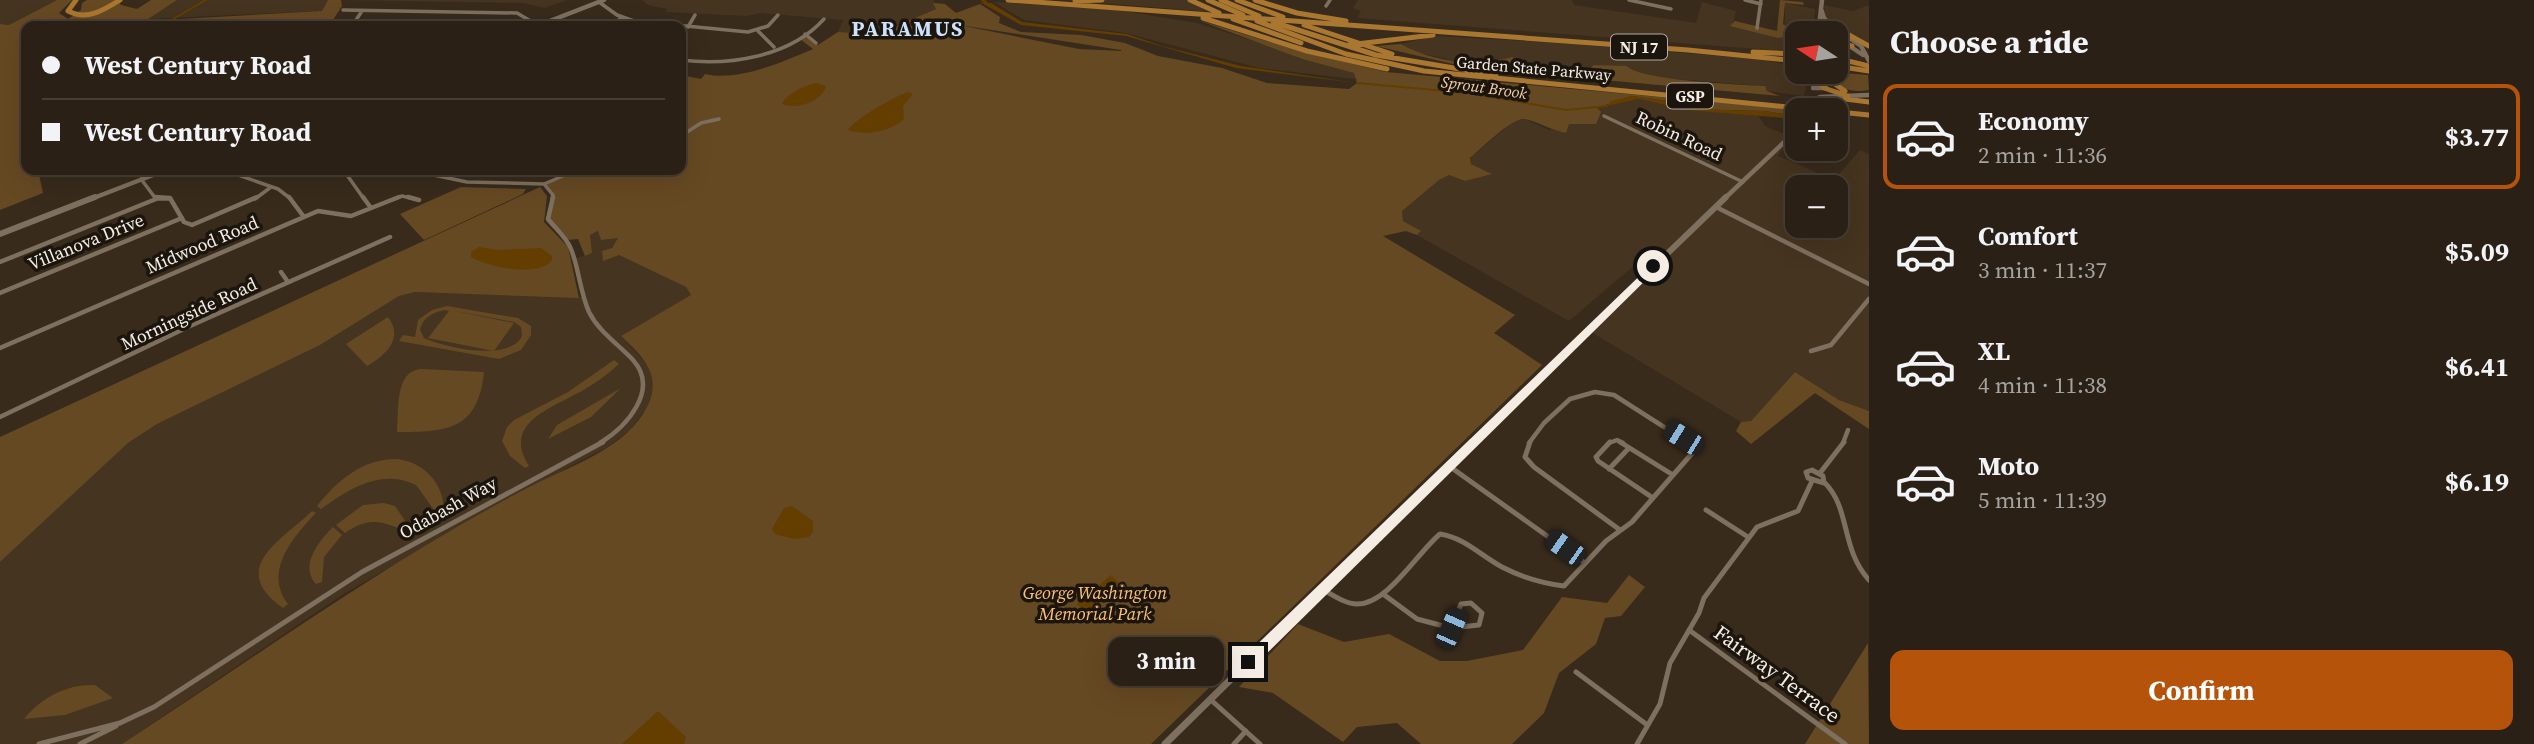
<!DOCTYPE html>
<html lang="en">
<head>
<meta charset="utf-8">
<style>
  body { margin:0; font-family:"Source Serif 4",serif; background:#362d22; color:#f1f3f6; height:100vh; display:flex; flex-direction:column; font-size:26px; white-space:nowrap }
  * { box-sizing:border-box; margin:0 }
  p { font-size:23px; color:#a5a3a0 }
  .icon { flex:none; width:38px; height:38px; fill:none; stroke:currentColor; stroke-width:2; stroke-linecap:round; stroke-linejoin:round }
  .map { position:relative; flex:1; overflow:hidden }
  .panel { display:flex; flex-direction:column; background:#2a2015; width:665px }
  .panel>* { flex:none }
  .top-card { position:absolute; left:21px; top:21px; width:665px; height:154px; border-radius:14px; box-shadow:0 7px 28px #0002,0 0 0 2px #463e34; display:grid; align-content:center; height:154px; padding:0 21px; background:#2a2015 }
  .needle { width:46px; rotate:282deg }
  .tools { position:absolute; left:1785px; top:21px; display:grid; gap:14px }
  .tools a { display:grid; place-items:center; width:63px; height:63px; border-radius:14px; background:#2a2015; box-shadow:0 7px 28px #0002,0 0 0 2px #463e34; font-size:35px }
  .end { position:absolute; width:32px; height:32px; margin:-16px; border:9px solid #f5ede3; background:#111; box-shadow:0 0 0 4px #111 }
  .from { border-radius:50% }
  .bubble { position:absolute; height:49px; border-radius:14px; background:#2a2015; box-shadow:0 7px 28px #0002,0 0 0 2px #463e34; font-size:23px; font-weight:700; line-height:49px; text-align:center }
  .car { position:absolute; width:21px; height:42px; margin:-21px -10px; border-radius:9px; box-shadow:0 0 5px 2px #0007; background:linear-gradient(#222 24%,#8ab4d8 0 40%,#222 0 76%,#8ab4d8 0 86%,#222 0) }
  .top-card b { display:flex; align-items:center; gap:24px; height:66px; font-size:26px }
  .top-card b+b { border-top:2px solid #463e34 }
  .top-card i { width:18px; height:18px; background:#f1f3f6 }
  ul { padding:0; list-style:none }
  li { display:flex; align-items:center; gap:21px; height:105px; margin:0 14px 10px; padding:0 7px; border:4px solid transparent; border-radius:14px }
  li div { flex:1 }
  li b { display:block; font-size:26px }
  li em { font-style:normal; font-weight:700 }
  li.current { border-color:#b45309 }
  li>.icon { width:63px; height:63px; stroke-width:1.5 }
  h2 { padding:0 21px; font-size:32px; line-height:84px }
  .primary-button { display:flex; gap:14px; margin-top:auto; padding:14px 21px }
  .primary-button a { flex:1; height:80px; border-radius:14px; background:#b45309; color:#fff; font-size:28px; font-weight:700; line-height:80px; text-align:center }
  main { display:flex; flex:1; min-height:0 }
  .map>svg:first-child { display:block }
  .built { fill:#45341f; fill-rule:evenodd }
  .green { fill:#654923; fill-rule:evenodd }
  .water { fill:#633e00 }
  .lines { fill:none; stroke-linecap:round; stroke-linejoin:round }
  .stream { stroke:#633e00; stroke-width:2 }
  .street-far2 { stroke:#7e705f; stroke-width:3.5 }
  .street-far1 { stroke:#7e705f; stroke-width:4.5 }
  .street { stroke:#7e705f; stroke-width:5 }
  .secondary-far2 { stroke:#7e705f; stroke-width:4.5 }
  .secondary-far1 { stroke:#7e705f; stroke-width:6 }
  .secondary { stroke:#7e705f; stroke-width:7 }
  .highway { stroke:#aa7731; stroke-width:5 }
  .route { fill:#f5ede3 }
  .labels { text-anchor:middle; stroke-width:7; stroke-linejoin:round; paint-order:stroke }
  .shield { fill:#1b150e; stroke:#b4aca3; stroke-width:2 }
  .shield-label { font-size:16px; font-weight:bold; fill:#f5ede3 }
  .far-street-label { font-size:16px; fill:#f5ede3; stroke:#1b150e }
  .far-water-label { font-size:16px; font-style:italic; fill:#f6d2a6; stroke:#1b150e }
  .street-label { font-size:18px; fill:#f5ede3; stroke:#1b150e }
  .park-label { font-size:18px; font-style:italic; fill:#fcc074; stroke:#1b150e }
  .far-district-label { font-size:21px; font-weight:bold; letter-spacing:2px; fill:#cee3fb; stroke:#1b150e }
  .near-street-label { font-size:21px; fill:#f5ede3; stroke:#1b150e }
</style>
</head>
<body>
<main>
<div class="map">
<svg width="1869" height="744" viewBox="0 0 1869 744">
  <rect width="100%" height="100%" fill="#382b1c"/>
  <path class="built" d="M0 0H57L9 25 0 24Z
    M177 0H328L322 11 146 19Z
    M341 0H567L544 8 524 3Z
    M642 0H933L937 6 936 9 877 34 838 32 843 20 760 13 747 16 665 12 667 9 648 5Z
    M1056 0H1190L1214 12 1062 0Z
    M1358 0H1572L1574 5 1696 23 1702 2 1736 11 1733 24 1778 38H1785V3L1815 9 1813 33H1797V52L1357 18 1361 11 1353 8Z
    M994 2 1118 10 1197 23 1294 54 1297 58 1355 73V79L1259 68 1126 33 1024 20Z
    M1824 5 1853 11 1869 5V44L1835 26 1825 15Z
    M1436 36 1545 42 1757 59 1797 66V72H1808L1809 74 1804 96 1767 91 1764 86 1650 77 1629 70 1570 72 1526 66 1512 57 1491 63 1452 60 1415 52 1401 44Z
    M1639 99 1686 110 1757 114 1765 126 1791 137 1778 156 1834 180 1860 150 1869 154V411L1839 400 1795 372 1751 421 1741 422 1586 329 1655 264 1643 258 1569 321 1417 235 1421 232 1403 221 1402 211 1410 201 1439 180 1449 175 1465 181 1490 173 1471 164 1470 158 1514 121 1525 119 1549 130 1569 124 1596 108ZM1797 187H1836V226H1797Z
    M598 231 619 238 611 248 619 255 686 287 692 296 621 336 651 369 654 387 647 408 630 430 606 448 516 494 342 595 122 744H0V562L128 443 157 424 320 345 399 296 414 292 582 297 573 259 592 253 589 235Z"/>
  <path class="green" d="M57 0H72L59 13 68 19 81 10 82 3 87 0H117L121 5 137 9 151 0H177L148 19 164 20 322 11 328 0H341L342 6 329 26H26V170H38L43 193 0 210V24L9 25Z
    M1780 0 1803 2 1804 5 1785 3 1783 24 1789 28V37L1778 38 1730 26 1735 21 1777 31Z
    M933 3 945 4 956 13 980 4 1000 17 999 23 1021 32 1081 35 1125 43 1158 56 1222 68 1267 83 1349 89 1357 83 1354 73 1302 59 1198 20 1299 51 1386 72 1803 110H1797V116L1764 111 1686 109 1668 101 1632 96 1597 108 1601 112 1596 124H1569L1566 133C1553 131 1534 120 1524 119 1510 119 1481 149 1470 158L1471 164 1492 174 1465 181 1449 175 1439 180 1402 211 1403 221 1421 231 1417 235 1406 231 1383 236 1515 315 1494 333 1542 365 1151 744H122C259 655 390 559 535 484 573 465 626 448 647 407 663 375 643 357 621 336L691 295 686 287 619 255 603 261 602 251 612 248 618 238 601 240 598 231 590 235 592 253 585 256 578 239 566 240 548 219 553 195 544 184 577 170H681V75L701 79 705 74C738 82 782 62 813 49L800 39 805 36 818 45 838 32 877 34 936 9ZM959 25 1121 50V51L1079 49Z
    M1401 44C1432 62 1477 67 1512 57 1534 71 1564 72 1590 72L1593 65 1627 66C1638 80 1742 85 1765 86L1767 91 1780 96 1517 72 1453 64 1376 46Z
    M1831 72 1868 75 1869 90C1853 93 1841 89 1828 80Z
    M461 187 526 189 523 194 424 240 400 214Z
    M540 187 547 196 544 222 568 247 579 298 415 292 399 296 320 345 157 424 128 443 0 562V437Z
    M447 306 518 318 531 326V335L521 350 499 359 399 341 403 335 415 337 418 320 432 310ZM445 310 449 311 428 338 494 351 514 323 450 310 514 322 521 327 522 336C509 362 446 348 424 338L420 330C422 318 433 312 445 310Z
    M388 317C404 338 386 355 367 366L346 344Z
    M614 360 619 364C606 376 593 385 578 393 549 409 502 424 529 466L525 468 510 456 502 441 507 427 514 420 568 392Z
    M421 369 484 372C478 430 448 432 397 432 399 411 394 371 421 369Z
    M1795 372 1839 400 1869 411V429L1815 393 1751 444 1736 431 1741 422 1751 421Z
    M621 388 591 417 548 439 557 425Z
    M396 459C423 461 444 483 444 511L437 514 416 485C381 468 349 489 321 509L317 506C337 481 362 459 396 459Z
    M384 503 395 506 410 528 408 532C384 522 370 515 345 533L336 525 363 505Z
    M312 511 316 513C293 537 263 572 288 604L283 608C227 568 281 541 312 511Z
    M333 527 342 535 324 557 322 582 316 584C299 566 319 541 333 527Z
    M1629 575 1645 587 1621 616 1605 618 1596 644 1559 673 1544 713 1512 744H1421L1397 723 1357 727 1343 742 1273 693 1239 687 1298 624 1344 642 1389 634 1440 661H1467L1523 650 1562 597 1607 603Z
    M1868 643 1869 744H1805Z
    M95 685 113 698 65 715 24 719C42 697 67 684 95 685Z"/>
  <path class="water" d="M980 2 991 3 1022 22 1127 34 1162 46 1241 66 1357 83 1236 68 1126 36 1021 25Z
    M817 83 826 86C822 102 796 110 782 104 786 94 805 85 817 83Z
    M909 92 913 94 903 106 904 119C890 132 865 136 848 130 854 120 896 95 909 92Z
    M1632 96 1668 101 1686 109 1764 111 1797 116V119L1686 110 1639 99 1607 106 1611 101Z
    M479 247 497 250 541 248 552 256V260C539 278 488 267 471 257V252Z
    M792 506 813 521V532L809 537 794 539 775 534 772 529 784 508Z
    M1111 575 1120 584 1086 613 1077 604Z
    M658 711 686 737 684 744H622Z"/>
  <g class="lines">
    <path class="stream" d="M982 0 986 2
      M161 26 206 0
      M1357 83 1468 93 1566 110 1607 106"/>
    <path class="street-far2" d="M1629 0 1671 9
      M1745 0 1761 4
      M599 2 617 15 634 21 748 32 768 26 778 15
      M1326 6 1330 0
      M343 10 517 13 539 26
      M352 26 362 11
      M612 26 622 17
      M688 27 695 15
      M1757 28 1761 0
      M758 31 774 47
      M805 34 816 43
      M681 60C729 66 790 57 824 19
      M1604 116 1743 182
      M681 136 701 123 719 119
      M224 170 278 189 291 199
      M329 170 347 175 364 199
      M410 170 467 182 544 184 577 170
      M71 174 84 170
      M141 179 156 199H171
      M544 184 553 195 552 199
      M255 199 271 187
      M394 199 402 196 415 199"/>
    <path class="street-far1" d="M155 197 170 198 184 222 192 225 257 197
      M289 197 304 217
      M363 197 371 208
      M408 197 419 200
      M553 197 548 219C555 228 567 238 571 249 579 269 580 292 589 312 599 332 618 344 633 360 660 390 626 427 600 443
      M1716 207 1869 284
      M0 262 156 199
      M281 272 288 282
      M0 293 182 218
      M0 348 318 211 351 216 399 197
      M1811 351 1831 345 1869 299
      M0 417 190 326 390 237
      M1529 443 1544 423 1570 399 1595 392 1614 395 1689 443
      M1609 443 1617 440 1623 443
      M1843 443 1848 430"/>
    <path class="street" d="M1530 442 1525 457 1534 467 1620 530
      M1610 442 1596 457 1598 461 1653 498
      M1620 442 1673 475
      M1449 466 1585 563
      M1609 469 1629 448
      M1812 470 1823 476 1824 483 1808 478 1806 472Z
      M1820 473 1844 442
      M1824 482C1851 508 1840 548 1869 580
      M1706 510 1748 537
      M1322 589C1333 595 1345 604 1357 604 1388 604 1417 553 1440 534 1465 538 1480 555 1502 567 1523 578 1541 583 1564 586L1606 541 1632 522 1695 450 1688 442
      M1383 594 1417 619 1451 628
      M1471 603 1482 613 1479 625 1451 628 1461 604Z
      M1689 630 1845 744
      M1576 672 1646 724
      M1211 700 1260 744
      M39 744 120 723 154 707 362 572 603 442
      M80 744 116 726
      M1234 744 1246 731
      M1637 744 1660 704 1670 663 1699 613 1704 598 1757 527 1798 511 1812 481"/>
    <path class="secondary-far2" d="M1822 0 1819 27 1830 33
      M1821 9 1824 18 1833 27
      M537 26 604 0
      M1836 37 1863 55
      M1848 37 1861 46 1869 61
      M1813 88H1826
      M1812 102 1820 97 1869 95
      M91 199 166 170
      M1724 199 1797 130"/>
    <path class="secondary-far1" d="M0 234 95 197
      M1471 443 1726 197"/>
    <path class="secondary" d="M1165 744 1472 442"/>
    <path class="highway" d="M76 0 68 11C87 21 104 10 120 0
      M1008 0 1688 50 1797 61
      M1190 0 1219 13
      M1208 0 1243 15
      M1221 0 1259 16
      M1237 0 1283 17
      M1255 0 1297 13 1346 21
      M1075 1 1102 0
      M1203 18 1307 51 1387 69
      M1233 19 1301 43
      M1257 21 1346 54 1424 71 1869 115
      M1273 22 1376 55 1496 75
      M1304 25 1392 54
      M1831 25 1869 46
      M1818 33 1819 27
      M1836 35 1849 39
      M1836 42 1852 46
      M1348 45 1433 35
      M1753 52 1797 54
      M1836 58 1869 66
      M1836 66 1869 71
      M1812 72 1824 88 1848 96
      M1826 72 1823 76 1845 91
      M1845 99 1869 102"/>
  </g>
  <path class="route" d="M1653 263 1658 266 1657 269 1253 667H1243V658Z"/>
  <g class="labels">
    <g class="shield">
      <rect x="1611" y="34.5" width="56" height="25" rx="5"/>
      <rect x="1667" y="83.5" width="46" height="25" rx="5"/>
    </g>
    <g class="shield-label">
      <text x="1639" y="53">NJ 17</text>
      <text x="1690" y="102">GSP</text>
    </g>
    <g class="far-street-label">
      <text transform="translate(1534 68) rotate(5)" y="6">Garden State Parkway</text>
    </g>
    <g class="far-water-label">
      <text transform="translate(1484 87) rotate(8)" y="6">Sprout Brook</text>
    </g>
    <g class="street-label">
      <text transform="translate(1679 136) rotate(25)" y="6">Robin Road</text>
      <text transform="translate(86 242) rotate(-22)" y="6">Villanova Drive</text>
      <text transform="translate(202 245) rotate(-23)" y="6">Midwood Road</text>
      <text transform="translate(189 314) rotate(-25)" y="6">Morningside Road</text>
      <text transform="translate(448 508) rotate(-29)" y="6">Odabash Way</text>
    </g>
    <g class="park-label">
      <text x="1095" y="599">George Washington<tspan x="1095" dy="21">Memorial Park</tspan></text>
    </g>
    <g class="far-district-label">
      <text x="908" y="36">PARAMUS</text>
    </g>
    <g class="near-street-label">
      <text transform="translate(1777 674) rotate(36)" y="7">Fairway Terrace</text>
    </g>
  </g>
</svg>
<div class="tools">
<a><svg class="needle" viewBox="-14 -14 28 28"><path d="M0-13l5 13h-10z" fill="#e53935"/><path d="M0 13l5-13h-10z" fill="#a5a3a0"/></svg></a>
<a>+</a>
<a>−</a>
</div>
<i class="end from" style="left:1653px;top:266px"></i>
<i class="end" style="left:1248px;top:662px"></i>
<div class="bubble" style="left:1108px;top:637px;width:116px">3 min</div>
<i class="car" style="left:1683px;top:438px;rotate:302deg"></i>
<i class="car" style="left:1565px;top:548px;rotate:305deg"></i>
<i class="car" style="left:1451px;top:628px;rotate:24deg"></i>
<div class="top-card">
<b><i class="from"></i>West Century Road</b>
<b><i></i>West Century Road</b>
</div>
</div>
<section class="panel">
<h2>Choose a ride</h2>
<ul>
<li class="current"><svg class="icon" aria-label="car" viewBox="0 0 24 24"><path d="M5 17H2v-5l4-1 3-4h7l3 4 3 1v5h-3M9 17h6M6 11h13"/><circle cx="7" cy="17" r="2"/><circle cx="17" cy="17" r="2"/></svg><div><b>Economy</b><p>2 min · 11:36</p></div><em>$3.77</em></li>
<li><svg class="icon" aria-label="car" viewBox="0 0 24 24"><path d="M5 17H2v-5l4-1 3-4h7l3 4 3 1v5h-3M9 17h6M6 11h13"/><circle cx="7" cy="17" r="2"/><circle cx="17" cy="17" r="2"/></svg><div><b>Comfort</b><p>3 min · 11:37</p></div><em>$5.09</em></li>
<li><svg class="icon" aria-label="car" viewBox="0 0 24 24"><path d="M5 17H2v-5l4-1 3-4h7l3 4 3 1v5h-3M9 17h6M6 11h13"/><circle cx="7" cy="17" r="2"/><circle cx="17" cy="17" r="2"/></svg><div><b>XL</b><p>4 min · 11:38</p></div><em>$6.41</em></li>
<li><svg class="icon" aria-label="car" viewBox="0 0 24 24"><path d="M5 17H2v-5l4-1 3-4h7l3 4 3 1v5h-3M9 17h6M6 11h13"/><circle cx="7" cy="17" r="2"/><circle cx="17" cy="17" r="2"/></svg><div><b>Moto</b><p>5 min · 11:39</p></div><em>$6.19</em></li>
</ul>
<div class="primary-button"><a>Confirm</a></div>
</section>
</main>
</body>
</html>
